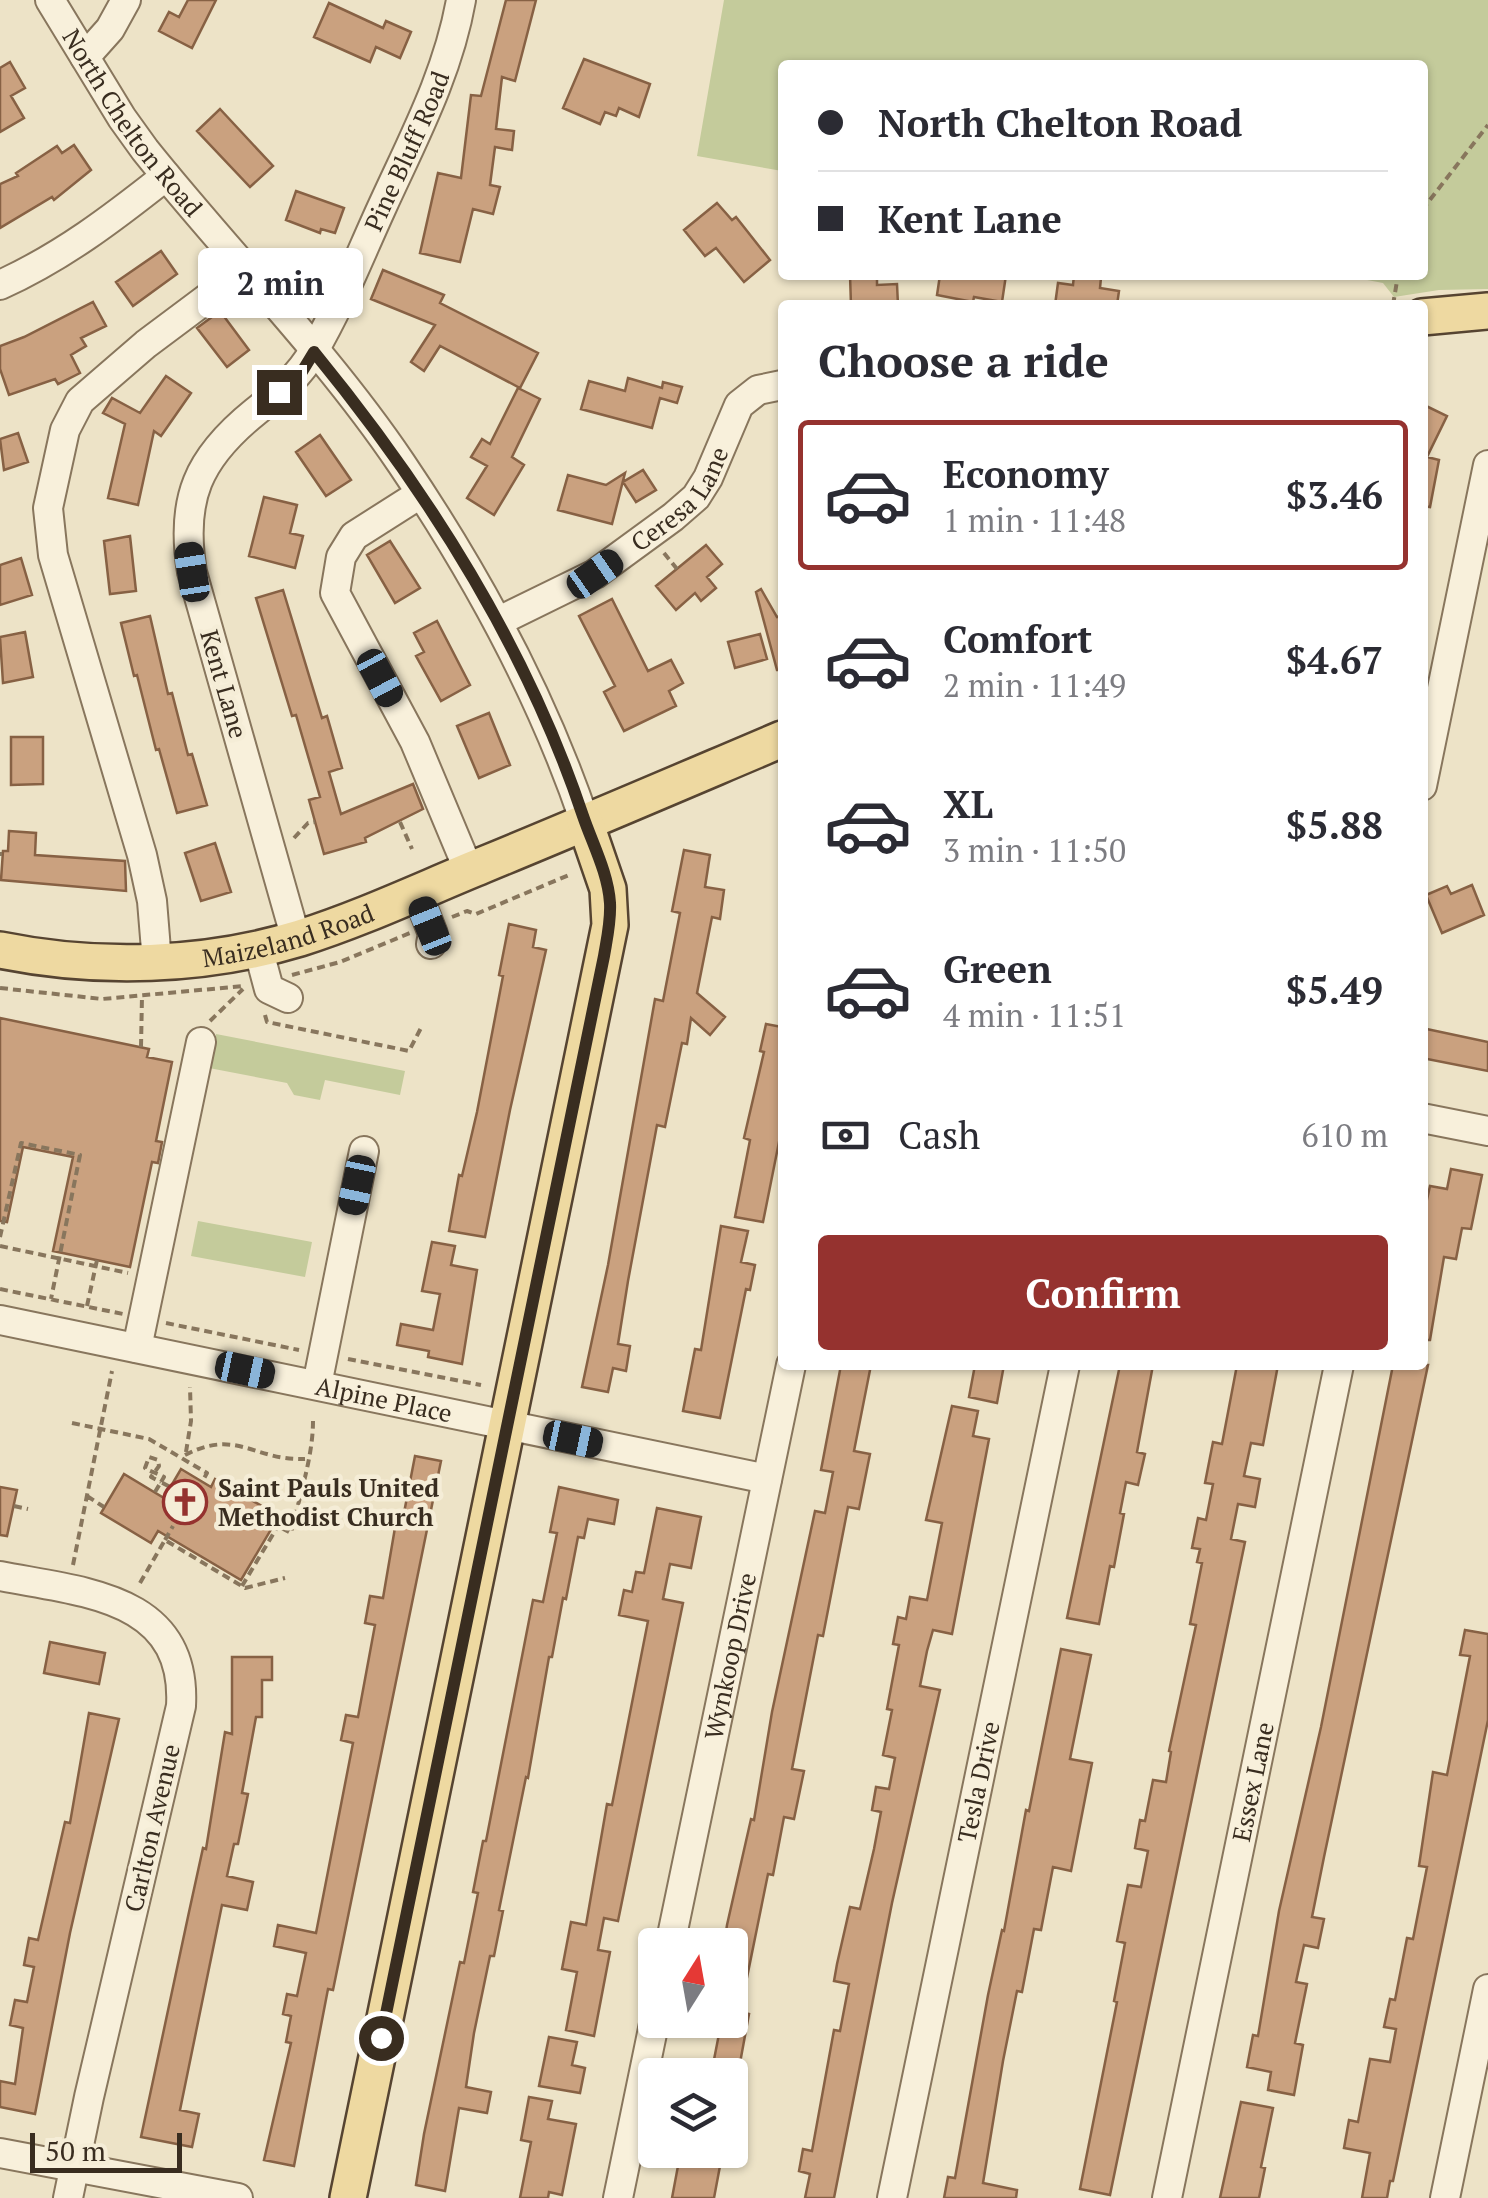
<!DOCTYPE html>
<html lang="en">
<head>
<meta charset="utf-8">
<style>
  body { margin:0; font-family:"PT Serif",serif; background:#f7f7f7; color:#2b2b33; height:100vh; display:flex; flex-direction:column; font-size:38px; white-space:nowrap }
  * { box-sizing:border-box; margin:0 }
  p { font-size:32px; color:#7c7c81 }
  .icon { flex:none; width:55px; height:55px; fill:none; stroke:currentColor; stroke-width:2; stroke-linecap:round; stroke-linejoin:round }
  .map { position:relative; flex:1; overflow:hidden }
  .side { position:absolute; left:778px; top:300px; width:650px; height:1070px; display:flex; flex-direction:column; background:#fff; border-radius:10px; box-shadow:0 2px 8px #0004 }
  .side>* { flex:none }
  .banner { position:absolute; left:778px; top:60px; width:650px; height:220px; border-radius:10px; box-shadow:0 2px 8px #0004; display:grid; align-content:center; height:220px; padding:0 40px; background:#fff }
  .needle { width:65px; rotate:11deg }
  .controls { position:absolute; left:638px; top:1928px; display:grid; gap:20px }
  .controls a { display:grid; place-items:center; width:110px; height:110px; border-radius:10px; background:#fff; box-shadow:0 2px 8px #0004; font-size:50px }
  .scale { position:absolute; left:30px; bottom:25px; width:152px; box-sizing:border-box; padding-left:10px; border:5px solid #392d20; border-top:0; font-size:28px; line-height:35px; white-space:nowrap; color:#392d20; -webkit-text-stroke:8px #f5edd7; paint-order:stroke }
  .end { position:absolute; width:45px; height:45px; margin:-22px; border:12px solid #392d20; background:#fff; box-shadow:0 0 0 5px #fff }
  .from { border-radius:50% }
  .bubble { position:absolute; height:70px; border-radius:10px; background:#fff; box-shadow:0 2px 8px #0004; font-size:32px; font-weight:700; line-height:70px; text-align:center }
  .car { position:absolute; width:30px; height:60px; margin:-30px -15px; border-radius:12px; box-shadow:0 0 8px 2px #0007; background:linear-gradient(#222 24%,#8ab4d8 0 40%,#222 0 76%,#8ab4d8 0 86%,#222 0) }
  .banner b { display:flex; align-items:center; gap:35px; height:95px; font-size:38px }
  .banner b+b { border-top:2px solid #e1e1e2 }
  .banner i { width:25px; height:25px; background:#2b2b33 }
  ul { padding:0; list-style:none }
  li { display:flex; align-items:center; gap:30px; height:150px; margin:0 20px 15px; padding:0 20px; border:5px solid transparent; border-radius:10px }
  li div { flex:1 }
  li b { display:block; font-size:38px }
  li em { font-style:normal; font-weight:700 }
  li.on { border-color:#95322f }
  li>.icon { width:90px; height:90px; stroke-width:1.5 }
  h2 { padding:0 40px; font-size:45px; line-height:120px }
  .pay { display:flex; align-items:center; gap:25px; height:110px; padding:0 40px; font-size:38px }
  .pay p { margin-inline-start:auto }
  .cta { display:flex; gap:20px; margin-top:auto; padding:20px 40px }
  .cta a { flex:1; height:115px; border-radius:10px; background:#95322f; color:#fff; font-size:40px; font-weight:700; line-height:115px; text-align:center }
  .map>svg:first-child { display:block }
  .green { fill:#c4cb9b }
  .building { fill:#caa17f; stroke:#876144; stroke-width:2.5 }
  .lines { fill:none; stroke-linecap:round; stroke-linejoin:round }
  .minor-casing { stroke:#88765d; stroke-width:32 }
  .major-casing { stroke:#564431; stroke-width:40 }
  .path { stroke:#88765d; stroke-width:4; stroke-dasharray:8 5; stroke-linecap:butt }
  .minor { stroke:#f8f0db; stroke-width:28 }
  .major { stroke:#eed9a1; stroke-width:35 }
  .route { stroke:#392d20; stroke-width:12 }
  .labels { text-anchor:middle; stroke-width:9; stroke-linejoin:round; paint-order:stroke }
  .street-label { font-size:25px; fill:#392d20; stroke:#f5edd7 }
  .poi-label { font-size:25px; font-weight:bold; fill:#392d20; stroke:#f5edd7; text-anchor:start }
</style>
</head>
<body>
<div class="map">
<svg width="1488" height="2198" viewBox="0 0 1488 2198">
  <rect width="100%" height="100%" fill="#ede3c7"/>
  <path class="green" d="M724 0H1488V289L1439 290 1394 297 1383 283 1341 275H1422V65H782V171L697 156Z
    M216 1034 405 1071 400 1095 325 1080 320 1100 294 1095 287 1083 209 1068Z
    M198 1221 312 1242 305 1277 191 1256Z"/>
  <path class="building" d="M188 0H216L192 48 159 31 169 12 179 17Z
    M506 0H536L515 81 502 77 496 129 514 131 512 150 495 147 490 185 500 187 493 214 473 209 460 262 420 253 438 173 461 178 471 95 481 96Z
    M329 3 383 28 386 21 411 32 400 58 376 47 370 62 314 37Z
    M584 59 650 84 639 117 619 108 616 116 605 112 600 124 563 108Z
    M10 62 25 88 11 96 24 118 0 132V68Z
    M220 109 273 166 250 187 197 131Z
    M74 145 91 170 54 200 52 197 0 228V184L18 176 16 173 57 146 62 153Z
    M296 191 344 208 335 233 321 229 320 233 286 220Z
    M717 203 732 220 736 217 770 260 744 282 716 248 705 256 684 230Z
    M161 251 177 274 133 306 116 282Z
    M383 270 444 295 440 303 538 353 520 388 440 346 424 371 411 362 435 325 371 299Z
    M850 275H877V285L897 284 898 305H851Z
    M940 275H1006L1002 302 974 297 973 302 937 295Z
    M1074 275 1101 278 1100 288 1119 291 1117 305H1055L1058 283 1073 285Z
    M93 302 106 326 81 338 86 346 71 355 80 373 58 384 55 379 9 395 0 369V346L24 337Z
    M220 311 249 350 227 367 197 328Z
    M166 376 191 393 161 436 154 431 138 505 108 498 125 424 103 413 112 398 140 413Z
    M628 378 662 388 663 382 682 387 677 403 660 398 652 428 581 409 589 381 625 391Z
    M518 388 540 399 512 457 524 465 494 515 467 498 487 466 471 457 482 439 490 444Z
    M1422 404 1447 416 1427 457 1439 460 1430 507 1422 506Z
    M18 433 28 462 4 470 0 439Z
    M320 435 351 480 326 496 296 452Z
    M643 470 656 490 636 502 623 482Z
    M625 473 612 524 558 510 568 475 606 485Z
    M264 497 297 505 290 533 303 536 295 568 249 556Z
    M130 536 136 591 110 594 104 541Z
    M390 541 420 588 395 603 367 555Z
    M706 545 722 564 707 577 716 588 701 601 695 593 676 610 656 586Z
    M21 558 32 595 0 605V565Z
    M761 589 777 617 782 616V670H777L756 592Z
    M283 590 322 718 327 716 342 768 329 772 341 814 413 784 423 809 365 838 366 842 324 854 309 800 320 797 296 715 292 716 256 598Z
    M612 599 648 671 671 660 683 683 669 691 676 706 624 731 604 692 615 686 579 616Z
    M150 616 168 694 172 693 188 755 192 754 207 805 177 813 159 749 156 750 137 675 134 676 121 623Z
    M437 621 470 685 441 701 416 656 424 652 414 633Z
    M25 632 33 677 3 683 0 637Z
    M760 634 767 659 735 668 728 642Z
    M489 713 510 765 479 778 457 726Z
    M11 737H43V784L11 785Z
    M9 831 36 833 35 855 125 861 126 891 1 880 3 851H8Z
    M215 843 231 892 201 901 185 853Z
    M684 850 710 855 705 887 724 890 720 919 712 917 697 993 725 1017 710 1035 691 1018 687 1044 682 1043 665 1127 657 1125 628 1281 618 1344 630 1346 626 1371 613 1368 608 1392 582 1387 608 1265 655 999 663 1001 680 913 672 911Z
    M1472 885 1484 915 1442 933 1426 895 1447 886 1451 894Z
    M509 924 536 930 533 947 546 950 510 1110 485 1237 449 1231 459 1175 462 1176 477 1112 503 976 499 975Z
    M0 1018 149 1049 147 1057 172 1062 156 1141 162 1142 158 1163 152 1162 130 1267 53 1251 73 1157 23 1147 7 1222 0 1221Z
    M766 1024 782 1027V1127L763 1222 735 1217 750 1140 744 1138 764 1052 760 1051Z
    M1422 1028 1488 1042V1071L1422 1058Z
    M1451 1169 1482 1175 1471 1229 1462 1228 1456 1259 1444 1257 1430 1340H1422V1222L1430 1186 1447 1189Z
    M721 1226 748 1231 741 1262 755 1265 750 1290 746 1289 720 1418 683 1411 695 1349 701 1350Z
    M432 1242 455 1246 451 1265 477 1270 462 1364 428 1357 429 1351 397 1345 401 1324 433 1330 440 1294 422 1291Z
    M841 1365H871L854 1451 870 1454 859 1509 848 1507 823 1636 818 1635 792 1769 804 1771 794 1819 784 1817 773 1875 768 1874 740 2012 749 2014 740 2063 730 2061 727 2075H711L719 2034 686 2028 687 2020H730V1945H724L727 1925 751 1819 754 1820 772 1712 815 1511 825 1513 833 1472 821 1470Z
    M975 1365H1004L997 1403 969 1397Z
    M1120 1365H1153L1137 1452 1145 1454 1138 1485 1126 1482 1120 1513 1124 1514 1114 1567 1110 1566 1099 1624 1067 1618Z
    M1237 1365H1278L1263 1445 1251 1443 1244 1476 1260 1479 1255 1507 1238 1504 1231 1539 1245 1542 1110 2195 1080 2189 1117 2002 1114 2001 1125 1943 1117 1941 1128 1885 1141 1887 1148 1851 1135 1848 1140 1820 1145 1821 1153 1780 1166 1782 1171 1752 1169 1751 1196 1625 1190 1624 1202 1563 1197 1562 1200 1549 1192 1548 1198 1518 1206 1520 1213 1484 1205 1483 1213 1442 1222 1444Z
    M1393 1365H1428L1324 1857 1312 1917 1324 1919 1318 1948 1304 1945 1296 1982 1307 1984 1295 2043 1303 2045 1294 2095 1268 2090 1271 2072 1247 2067 1253 2035 1258 2036 1279 1911 1321 1727Z
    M952 1406 978 1411 973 1436 989 1439 952 1634 933 1630 927 1651 920 1686 940 1690 892 1903 834 2198H805L810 2174 799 2171 803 2149 812 2151 834 2030 840 2031 849 1984 834 1981 837 1964 850 1907 860 1909 874 1849 881 1812 872 1810 876 1787 889 1789 895 1758 883 1755 892 1710 887 1709 899 1645 893 1644 898 1617 906 1619 910 1597 927 1600 942 1523 926 1520Z
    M415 1456 441 1461 333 1990 328 1989 294 2166 264 2160 291 2043 286 2042 291 2016 283 2014 287 1994 297 1996 306 1953 274 1946 278 1925 316 1933 353 1743 341 1740 346 1715 358 1717 375 1625 365 1623 370 1596 383 1598 397 1516 403 1518Z
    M181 1469 211 1487 215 1479 279 1516 241 1580 158 1531 151 1543 101 1513 124 1474 164 1498Z
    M0 1487 17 1490 7 1536 0 1535Z
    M559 1487 618 1500 614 1524 588 1519 584 1538 578 1537 566 1599 563 1598 552 1657H549L528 1778 526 1777 499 1910 503 1911 494 1956H490L474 2033 466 2087 491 2092 487 2113 459 2108 445 2191 416 2185 424 2134 460 1962 464 1963 478 1893 473 1892 483 1841H486L533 1600 543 1602 557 1533 550 1532Z
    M657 1508 701 1517 691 1568 670 1564 663 1599 683 1603 618 1921 604 1918 598 1950 610 1952 594 2036 566 2030 577 1972 562 1969 571 1922 586 1925 607 1804 612 1805 648 1621 619 1615 624 1590 632 1592 636 1572 644 1573Z
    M1465 1630 1488 1634V1720L1393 2181H1390L1387 2198H1362L1370 2153 1344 2148 1349 2120 1358 2122 1370 2059 1390 2062 1396 2029 1384 2027 1390 1999 1395 2000 1407 1938 1413 1939 1427 1867 1419 1866 1433 1772 1447 1775 1470 1656 1460 1655Z
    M50 1642 105 1653 99 1684 44 1673Z
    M1061 1649 1091 1655 1070 1759 1092 1763 1071 1871 1053 1867 1041 1930 1034 1929 1022 1992 1017 1991 1003 2061 983 2183 1017 2190 1016 2198H944L948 2177 955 2178 988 1995 1002 1930 1004 1931 1026 1810 1029 1811Z
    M232 1657H272V1680H262V1717H256L242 1793 248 1794 238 1844H234L227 1876 253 1882 247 1910 222 1905 180 2110 199 2114 192 2147 141 2137 189 1912 203 1848 206 1849 225 1732 232 1734Z
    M89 1713 119 1719 70 1933 35 2114 0 2107V2081L15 2084 23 2028 10 2025 15 2000 27 2002 34 1967 24 1965 29 1938 38 1940 65 1822 70 1823Z
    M549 2037 577 2042 572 2065 585 2068 580 2093 539 2086Z
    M529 2097 552 2101 548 2119 576 2124 562 2195 549 2192 548 2198H520L531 2142 521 2140Z
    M1241 2102 1273 2108 1261 2167 1265 2168 1259 2198H1220Z
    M681 2150H723L714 2198H672Z"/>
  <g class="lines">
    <defs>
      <g id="minor">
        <path id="s1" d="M50 0 122 118 145 150C229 255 326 352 401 463 476 574 542 695 585 822"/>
        <path d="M85 57 110 29 126 0"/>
        <path d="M0 285C62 257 113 218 166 176"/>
        <path d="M420 494 354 536 341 557 335 593 415 742 469 871"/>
        <path id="s2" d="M499 621 595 574 673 517 696 497 708 478 739 405 758 390 782 385"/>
        <path d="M1422 786 1488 465"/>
        <path d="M417 893 433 934 431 944"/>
        <path id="s3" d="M296 939 192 572C180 499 198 458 255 412 278 393 298 378 313 352 340 306 360 255 382 207 413 139 448 74 461 0"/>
        <path d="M258 948 269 989 288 998"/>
        <path d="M157 962 152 901 142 855 53 555 48 508 65 430 80 401 146 344 245 270"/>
        <path d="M1422 1118 1488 1131"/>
        <path id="s4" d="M0 1320 767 1479"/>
        <path d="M137 1348 201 1042"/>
        <path d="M317 1385 364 1151"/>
        <path d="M0 1576C82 1592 187 1596 181 1706L89 2097 68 2198"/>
        <path id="s5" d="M670 1945 791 1365"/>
        <path d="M0 2153 238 2198"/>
        <path d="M618 2198 655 2019"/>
        <path id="s6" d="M892 2198 1065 1365"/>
        <path id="s7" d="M1167 2198 1339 1365"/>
        <path d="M1445 2198 1488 1989"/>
      </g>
      <g id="major">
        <path d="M1422 317 1488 311"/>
        <path id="s8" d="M0 950C98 970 204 967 300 938 363 918 422 890 483 865 583 824 683 781 782 739"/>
        <path d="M348 2198 610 925 608 889 585 822"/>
      </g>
    </defs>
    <use href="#minor" class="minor-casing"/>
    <use href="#major" class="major-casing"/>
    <path class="path" d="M1422 210 1488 125
      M1393 305 1398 275
      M664 553 677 569
      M400 822 412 849
      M294 838 308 823 315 822
      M0 854H2
      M452 917 467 911 476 914 569 875
      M292 975 340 962 410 933
      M0 988 102 999 244 986
      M265 1015 267 1022 409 1051 422 1026
      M210 1021 243 989
      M141 1047 142 996
      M0 1237 21 1143 80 1155 51 1299
      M0 1246 128 1273
      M0 1289 123 1314
      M87 1306 97 1260
      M166 1323 299 1350
      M348 1359 481 1385
      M72 1423 149 1439 207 1473 202 1482
      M186 1452 191 1421 190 1387
      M185 1455C237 1428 254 1461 305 1459
      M161 1482 164 1477C158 1473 150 1472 145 1468L149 1457 158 1460 159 1466 151 1477 161 1482
      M155 1492 161 1482 170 1487
      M87 1496 104 1507
      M14 1506 28 1509
      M295 1516 285 1517 278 1526 291 1533C299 1498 313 1457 313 1421
      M165 1540 173 1526
      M73 1565 112 1371
      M140 1583 165 1540 245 1588 285 1578
      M242 1586 278 1526"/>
    <use href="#minor" class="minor"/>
    <use href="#major" class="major"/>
  </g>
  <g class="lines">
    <path class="route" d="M279 392 300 375 314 352C427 490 526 645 583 816 593 845 608 873 610 903 611 921 607 938 604 956L381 2038"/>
  </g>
  <defs>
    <symbol id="church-ring" viewBox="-11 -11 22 22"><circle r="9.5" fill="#f5edd7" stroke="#95322f" stroke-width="1.5"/><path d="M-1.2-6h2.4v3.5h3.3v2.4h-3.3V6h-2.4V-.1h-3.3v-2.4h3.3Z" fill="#95322f"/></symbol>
  </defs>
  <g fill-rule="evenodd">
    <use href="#church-ring" x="160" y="1477" width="50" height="50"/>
  </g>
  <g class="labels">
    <g class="street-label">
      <text dy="9" stroke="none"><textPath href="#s1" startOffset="148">North Chelton Road</textPath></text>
      <text dy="9" stroke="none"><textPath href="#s3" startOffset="870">Pine Bluff Road</textPath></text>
      <text dy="9" stroke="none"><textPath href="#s2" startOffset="222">Ceresa Lane</textPath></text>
      <text transform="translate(224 684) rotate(74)" y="9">Kent Lane</text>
      <text dy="9" stroke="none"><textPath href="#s8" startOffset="292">Maizeland Road</textPath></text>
      <text dy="9" stroke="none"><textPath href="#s4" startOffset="392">Alpine Place</textPath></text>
      <text dy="9" stroke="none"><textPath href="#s5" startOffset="295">Wynkoop Drive</textPath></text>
      <text dy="9" stroke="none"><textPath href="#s6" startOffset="425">Tesla Drive</textPath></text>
      <text dy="9" stroke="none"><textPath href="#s7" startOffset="425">Essex Lane</textPath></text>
      <text transform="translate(152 1828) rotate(-77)" y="9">Carlton Avenue</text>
    </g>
    <g class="poi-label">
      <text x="218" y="1497">Saint Pauls United<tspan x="218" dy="29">Methodist Church</tspan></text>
    </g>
  </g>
</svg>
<div class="controls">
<a><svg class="needle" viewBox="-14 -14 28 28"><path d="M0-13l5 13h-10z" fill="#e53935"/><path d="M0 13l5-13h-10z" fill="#7c7c81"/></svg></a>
<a><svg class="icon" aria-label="layers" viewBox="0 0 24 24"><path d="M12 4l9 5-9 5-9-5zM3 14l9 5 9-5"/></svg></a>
</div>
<div class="scale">50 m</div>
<i class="end from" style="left:381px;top:2038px"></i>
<i class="end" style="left:279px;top:392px"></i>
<div class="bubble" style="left:198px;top:248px;width:165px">2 min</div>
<i class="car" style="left:192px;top:572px;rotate:351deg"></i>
<i class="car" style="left:595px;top:574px;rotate:55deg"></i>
<i class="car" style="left:380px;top:678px;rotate:152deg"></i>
<i class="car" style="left:430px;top:926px;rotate:338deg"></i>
<i class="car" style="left:357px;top:1185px;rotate:192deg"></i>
<i class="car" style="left:245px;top:1370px;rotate:102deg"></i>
<i class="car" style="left:573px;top:1439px;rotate:102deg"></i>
<div class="banner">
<b><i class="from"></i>North Chelton Road</b>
<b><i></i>Kent Lane</b>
</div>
<section class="side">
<h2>Choose a ride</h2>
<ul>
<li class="on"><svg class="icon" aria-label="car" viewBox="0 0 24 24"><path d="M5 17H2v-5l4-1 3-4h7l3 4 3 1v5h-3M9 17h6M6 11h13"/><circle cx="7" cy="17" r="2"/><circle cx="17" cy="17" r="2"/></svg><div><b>Economy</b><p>1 min · 11:48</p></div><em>$3.46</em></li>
<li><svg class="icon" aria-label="car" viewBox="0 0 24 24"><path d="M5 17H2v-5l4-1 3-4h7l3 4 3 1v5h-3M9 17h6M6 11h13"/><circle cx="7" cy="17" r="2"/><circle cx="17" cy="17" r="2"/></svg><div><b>Comfort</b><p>2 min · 11:49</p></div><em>$4.67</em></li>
<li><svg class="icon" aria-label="car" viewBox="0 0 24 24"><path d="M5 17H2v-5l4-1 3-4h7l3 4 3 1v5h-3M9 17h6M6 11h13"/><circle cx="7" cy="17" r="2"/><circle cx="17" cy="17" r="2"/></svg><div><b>XL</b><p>3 min · 11:50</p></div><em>$5.88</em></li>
<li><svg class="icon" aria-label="car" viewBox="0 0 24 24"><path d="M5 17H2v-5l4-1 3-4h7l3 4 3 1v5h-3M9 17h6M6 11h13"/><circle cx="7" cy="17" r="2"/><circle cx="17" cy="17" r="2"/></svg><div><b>Green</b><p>4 min · 11:51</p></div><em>$5.49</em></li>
</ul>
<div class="pay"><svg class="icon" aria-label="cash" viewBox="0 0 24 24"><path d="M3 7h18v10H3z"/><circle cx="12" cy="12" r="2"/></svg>Cash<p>610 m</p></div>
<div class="cta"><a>Confirm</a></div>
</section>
</div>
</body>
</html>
